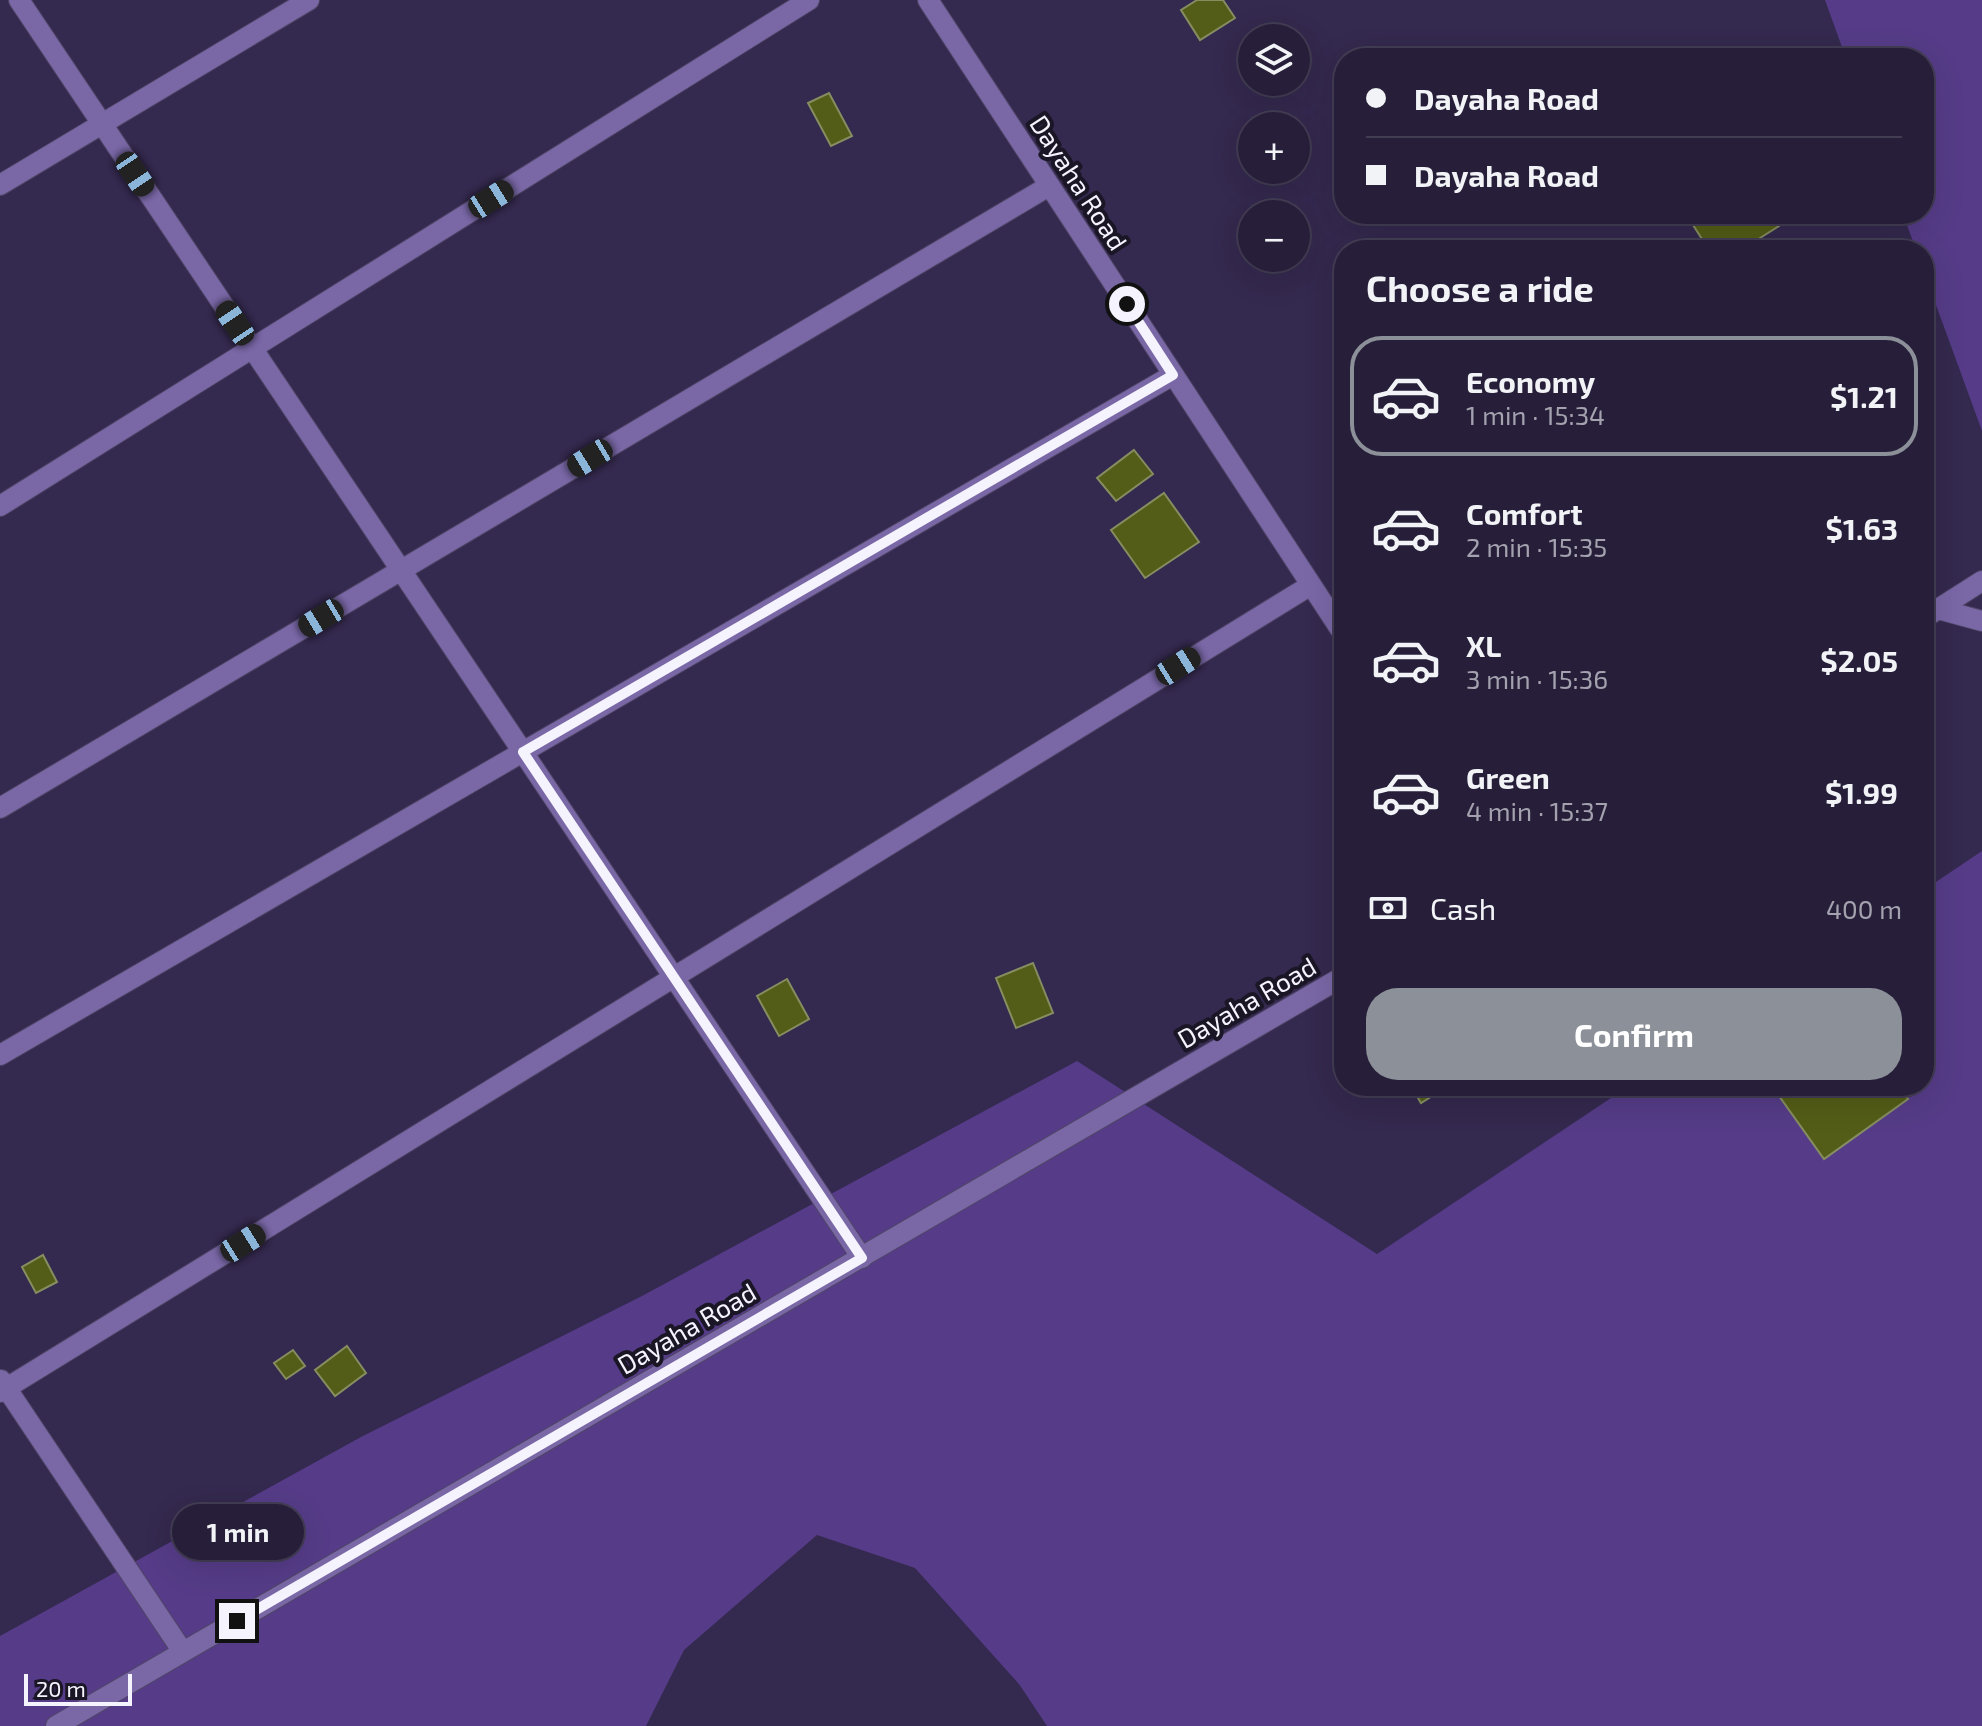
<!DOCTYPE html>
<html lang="en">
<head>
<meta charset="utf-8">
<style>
  body { margin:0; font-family:"Exo 2",sans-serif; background:#332c45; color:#f1f3f6; height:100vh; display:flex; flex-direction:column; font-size:30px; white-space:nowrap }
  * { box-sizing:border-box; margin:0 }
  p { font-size:26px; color:#a4a2af }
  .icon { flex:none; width:44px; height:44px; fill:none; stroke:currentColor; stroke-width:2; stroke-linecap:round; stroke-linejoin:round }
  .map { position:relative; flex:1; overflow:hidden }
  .panel { position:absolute; left:1334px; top:240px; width:600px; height:856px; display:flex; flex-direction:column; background:#271f3a; border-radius:32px; box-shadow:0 8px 32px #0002,0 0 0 2px #433d54 }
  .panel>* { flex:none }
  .hud { position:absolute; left:1334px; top:48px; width:600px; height:176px; border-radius:32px; box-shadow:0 8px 32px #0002,0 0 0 2px #433d54; display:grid; align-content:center; height:176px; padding:0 32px; background:#271f3a }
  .tools { position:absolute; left:1238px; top:24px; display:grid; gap:16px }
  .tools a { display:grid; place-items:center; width:72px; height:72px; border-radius:50%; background:#271f3a; box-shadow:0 8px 32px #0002,0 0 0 2px #433d54; font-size:40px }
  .scale { position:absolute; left:24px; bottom:20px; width:108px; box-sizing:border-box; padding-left:8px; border:4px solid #f5f3fd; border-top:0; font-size:22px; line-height:28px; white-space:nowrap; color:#f5f3fd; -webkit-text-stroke:6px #1a1626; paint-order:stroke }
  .end { position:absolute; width:36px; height:36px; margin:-18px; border:10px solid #f5f3fd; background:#111; box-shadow:0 0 0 4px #111 }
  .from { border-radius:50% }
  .bubble { position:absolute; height:56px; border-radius:28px; background:#271f3a; box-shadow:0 8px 32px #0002,0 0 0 2px #433d54; font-size:26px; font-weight:700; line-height:56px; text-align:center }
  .car { position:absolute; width:24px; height:48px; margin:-24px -12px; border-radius:10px; box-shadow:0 0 6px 2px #0007; background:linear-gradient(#222 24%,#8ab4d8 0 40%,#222 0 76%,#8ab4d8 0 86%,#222 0) }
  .hud b { display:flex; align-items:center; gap:28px; height:76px; font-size:30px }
  .hud b+b { border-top:2px solid #433d54 }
  .hud i { width:20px; height:20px; background:#f1f3f6 }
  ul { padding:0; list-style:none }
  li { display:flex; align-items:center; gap:24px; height:120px; margin:0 16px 12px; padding:0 16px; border:4px solid transparent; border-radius:32px }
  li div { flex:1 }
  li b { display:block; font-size:30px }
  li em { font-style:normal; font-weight:700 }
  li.selected { border-color:#8c9099 }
  li>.icon { width:72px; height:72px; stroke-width:1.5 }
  h2 { padding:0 32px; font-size:36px; line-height:96px }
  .pay { display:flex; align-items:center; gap:20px; height:88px; padding:0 32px; font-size:30px }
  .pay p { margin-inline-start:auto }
  .primary-button { display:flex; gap:16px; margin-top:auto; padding:16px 32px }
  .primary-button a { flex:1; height:92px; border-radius:32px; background:#8c9099; color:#fff; font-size:32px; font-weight:700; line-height:92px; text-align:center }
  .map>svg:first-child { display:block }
  .green { fill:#563c88 }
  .building { fill:#545d17; stroke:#868e61; stroke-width:2 }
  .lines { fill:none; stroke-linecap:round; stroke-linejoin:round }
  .minor-casing { stroke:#4f4566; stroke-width:22 }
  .minor { stroke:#7967a6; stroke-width:20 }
  .route { stroke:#f5f3fd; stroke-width:10 }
  .labels { text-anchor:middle; stroke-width:8; stroke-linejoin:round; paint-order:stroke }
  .street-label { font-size:26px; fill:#f5f3fd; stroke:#1a1626 }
</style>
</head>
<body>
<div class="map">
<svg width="1982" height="1726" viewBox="0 0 1982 1726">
  <rect width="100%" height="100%" fill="#34294e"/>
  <path class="green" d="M1825 0H1982V431L1924 272V250H1916L1903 214H1924V58H1846Z
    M1982 851V1726H1047L1019 1684 915 1568 817 1535 684 1650 646 1726H0V1636L361 1437 642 1296 1077 1061 1377 1254 1629 1086H1924V890Z"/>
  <path class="building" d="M1197 0H1223L1235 18 1200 40 1181 10Z
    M829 93 852 136 831 146 808 103Z
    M1686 214H1772L1779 226 1741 250H1709Z
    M1134 450 1153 474 1116 501 1097 478Z
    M1164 493 1199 542 1145 578 1111 530Z
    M1033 963 1053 1013 1016 1028 996 978Z
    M787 979 809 1019 779 1036 757 996Z
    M1411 1086H1448L1421 1103Z
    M1772 1086H1898L1908 1099 1824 1159Z
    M43 1255 57 1282 36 1293 22 1267Z
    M347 1346 366 1373 335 1396 315 1370Z
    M293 1350 305 1366 286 1379 274 1363Z"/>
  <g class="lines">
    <defs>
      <path id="minor" d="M19 0 862 1258
        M928 0 1344 635
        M0 185 309 0
        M0 506 809 0
        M1938 609 1982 621
        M1924 618 1982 581
        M0 808 1049 186
        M0 1055 1173 375
        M1 1380 183 1652
        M0 1392 1311 585
        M56 1726 1344 976"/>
    </defs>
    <use href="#minor" class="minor-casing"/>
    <use href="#minor" class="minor"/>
  </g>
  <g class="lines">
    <path class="route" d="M237 1621 862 1258 523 752 1173 375 1127 304"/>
  </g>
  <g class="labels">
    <g class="street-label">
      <text transform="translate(1078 183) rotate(57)" y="9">Dayaha Road</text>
      <text transform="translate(1247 1003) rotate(-30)" y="9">Dayaha Road</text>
      <text transform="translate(687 1329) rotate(-30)" y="9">Dayaha Road</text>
    </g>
  </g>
</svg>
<div class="tools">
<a><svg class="icon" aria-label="layers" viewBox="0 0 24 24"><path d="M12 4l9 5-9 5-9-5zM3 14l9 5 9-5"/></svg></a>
<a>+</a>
<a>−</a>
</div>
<div class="scale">20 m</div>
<i class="end from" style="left:1127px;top:304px"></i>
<i class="end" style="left:237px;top:1621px"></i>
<div class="bubble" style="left:172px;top:1504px;width:132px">1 min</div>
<i class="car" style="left:135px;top:174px;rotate:146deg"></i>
<i class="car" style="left:491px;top:199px;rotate:58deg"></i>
<i class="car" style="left:235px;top:323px;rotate:326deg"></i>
<i class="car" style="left:590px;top:458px;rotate:239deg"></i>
<i class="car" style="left:321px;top:618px;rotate:239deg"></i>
<i class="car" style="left:1178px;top:666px;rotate:58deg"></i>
<i class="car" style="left:243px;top:1243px;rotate:58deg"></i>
<div class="hud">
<b><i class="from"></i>Dayaha Road</b>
<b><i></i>Dayaha Road</b>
</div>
<section class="panel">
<h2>Choose a ride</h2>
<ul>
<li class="selected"><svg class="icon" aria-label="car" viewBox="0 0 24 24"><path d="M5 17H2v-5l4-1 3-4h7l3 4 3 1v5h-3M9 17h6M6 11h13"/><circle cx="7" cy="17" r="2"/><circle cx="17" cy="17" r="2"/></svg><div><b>Economy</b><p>1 min · 15:34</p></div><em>$1.21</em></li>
<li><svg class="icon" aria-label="car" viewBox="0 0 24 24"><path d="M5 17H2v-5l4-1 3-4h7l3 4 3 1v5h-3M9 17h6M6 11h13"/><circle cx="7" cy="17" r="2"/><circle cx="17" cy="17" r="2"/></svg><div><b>Comfort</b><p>2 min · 15:35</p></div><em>$1.63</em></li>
<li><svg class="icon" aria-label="car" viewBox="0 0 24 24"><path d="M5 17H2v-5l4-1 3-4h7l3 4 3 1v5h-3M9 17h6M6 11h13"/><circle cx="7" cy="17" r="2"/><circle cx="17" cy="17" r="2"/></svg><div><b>XL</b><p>3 min · 15:36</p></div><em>$2.05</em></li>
<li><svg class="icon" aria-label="car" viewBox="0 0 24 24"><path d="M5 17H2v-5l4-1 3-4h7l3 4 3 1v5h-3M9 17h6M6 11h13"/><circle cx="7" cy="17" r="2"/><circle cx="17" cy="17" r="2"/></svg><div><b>Green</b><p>4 min · 15:37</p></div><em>$1.99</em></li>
</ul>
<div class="pay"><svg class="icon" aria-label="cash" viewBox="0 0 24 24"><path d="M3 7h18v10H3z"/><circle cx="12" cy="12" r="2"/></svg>Cash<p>400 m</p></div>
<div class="primary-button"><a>Confirm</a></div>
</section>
</div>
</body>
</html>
